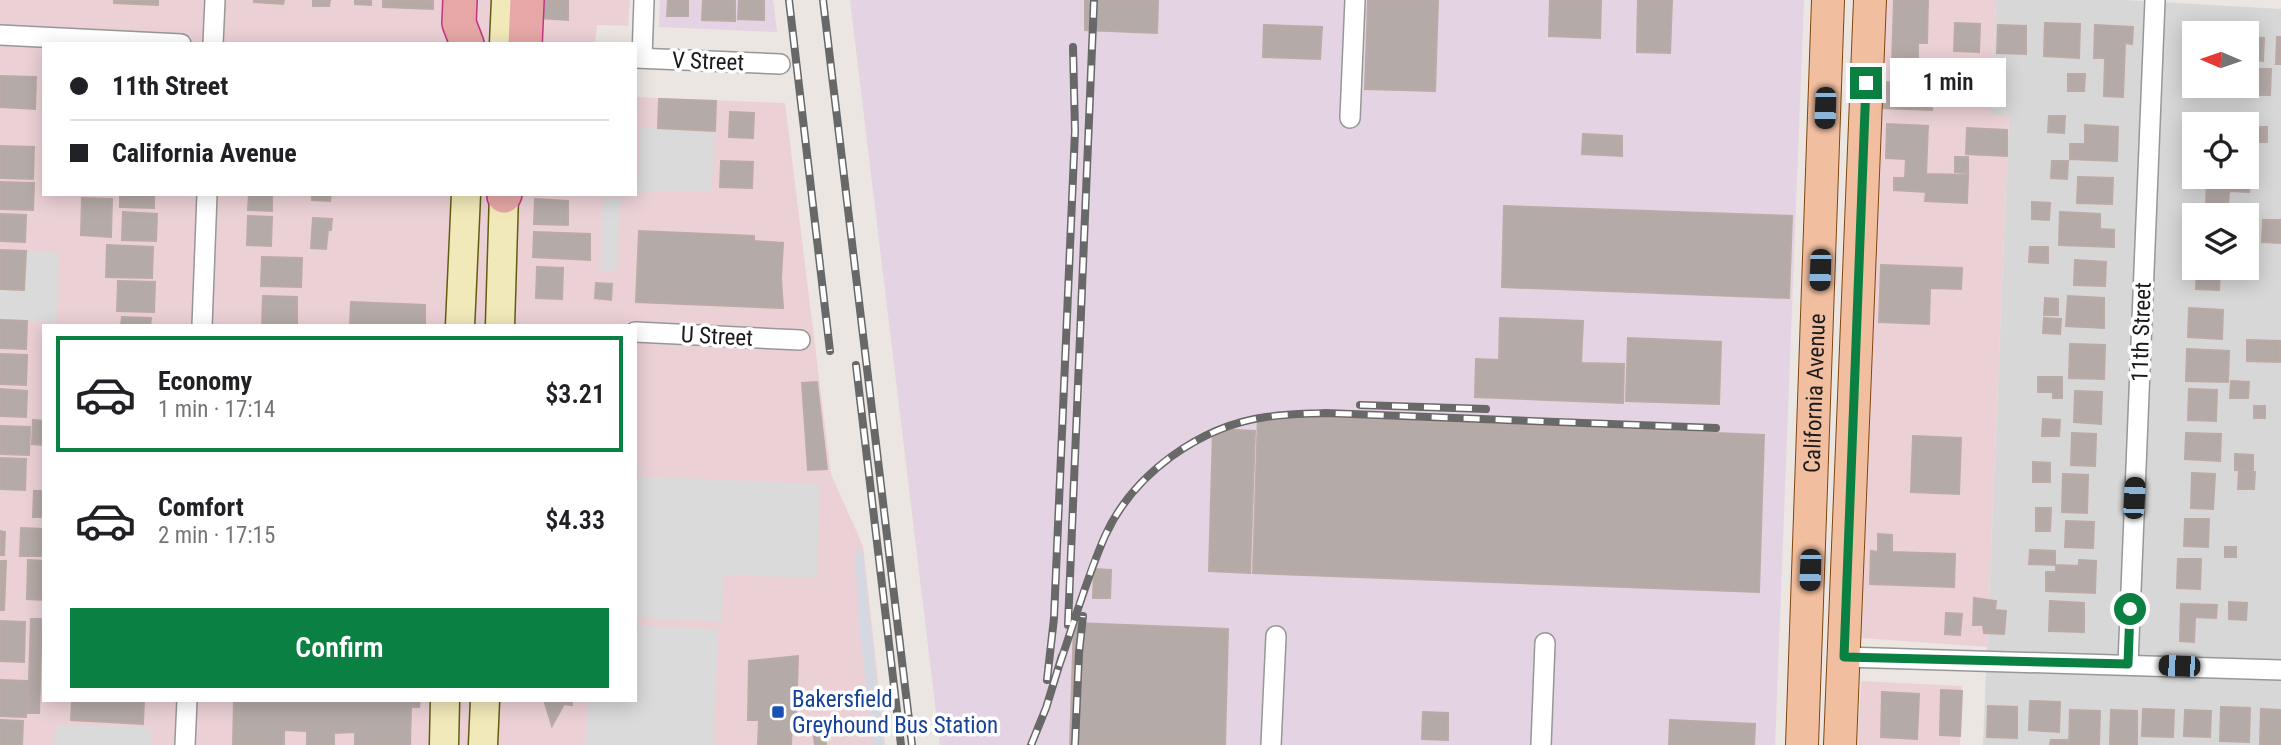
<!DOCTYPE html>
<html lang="en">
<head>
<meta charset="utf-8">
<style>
  body { margin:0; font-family:"Roboto Condensed",sans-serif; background:#f2f2f2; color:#202124; height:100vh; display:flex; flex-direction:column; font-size:26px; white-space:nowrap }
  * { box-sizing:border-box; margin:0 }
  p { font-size:23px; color:#757577 }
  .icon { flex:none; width:38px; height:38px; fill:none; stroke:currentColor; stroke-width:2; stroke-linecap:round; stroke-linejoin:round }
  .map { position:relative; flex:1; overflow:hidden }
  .drawer { position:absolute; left:42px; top:324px; width:595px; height:378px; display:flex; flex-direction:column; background:#fff; border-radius:0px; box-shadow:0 4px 18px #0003 }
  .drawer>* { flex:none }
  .banner { position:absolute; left:42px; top:42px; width:595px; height:154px; border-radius:0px; box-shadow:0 4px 18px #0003; display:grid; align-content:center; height:154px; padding:0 28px; background:#fff }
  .needle { width:46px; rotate:272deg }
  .controls { position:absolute; left:2182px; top:21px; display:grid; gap:14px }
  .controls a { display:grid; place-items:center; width:77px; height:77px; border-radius:0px; background:#fff; box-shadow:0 4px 18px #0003; font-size:35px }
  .end { position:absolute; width:32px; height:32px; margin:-16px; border:9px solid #0b8043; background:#fff; box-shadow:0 0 0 4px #fff }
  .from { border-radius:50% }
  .bubble { position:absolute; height:49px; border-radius:0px; background:#fff; box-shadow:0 4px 18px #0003; font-size:23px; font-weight:600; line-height:49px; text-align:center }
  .car { position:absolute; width:21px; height:42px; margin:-21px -10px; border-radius:9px; box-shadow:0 0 5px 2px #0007; background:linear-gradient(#222 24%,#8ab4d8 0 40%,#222 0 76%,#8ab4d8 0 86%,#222 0) }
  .banner b { display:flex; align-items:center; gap:24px; height:66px; font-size:26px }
  .banner b+b { border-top:2px solid #e0e0e0 }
  .banner i { width:18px; height:18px; background:#202124 }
  ul { padding:12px 0 0; list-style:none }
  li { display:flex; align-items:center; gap:21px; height:116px; margin:0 14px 10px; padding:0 14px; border:4px solid transparent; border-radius:0px }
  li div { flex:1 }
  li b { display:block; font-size:26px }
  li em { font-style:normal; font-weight:600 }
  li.active { border-color:#0b8043 }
  li>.icon { width:63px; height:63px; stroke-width:1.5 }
  .primary-button { display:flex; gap:14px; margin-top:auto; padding:14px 28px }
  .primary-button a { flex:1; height:80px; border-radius:0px; background:#0b8043; color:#fff; font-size:28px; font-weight:600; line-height:80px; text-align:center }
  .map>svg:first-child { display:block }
  .residential { fill:#d8d7d8; fill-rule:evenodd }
  .commercial { fill:#ebd1d5; fill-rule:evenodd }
  .industrial { fill:#e3d3e3 }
  .parking { fill:#dadada }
  .plaza { fill:#d5d8e0 }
  .building { fill:#b4aaa7; stroke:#bbaaa5; stroke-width:2 }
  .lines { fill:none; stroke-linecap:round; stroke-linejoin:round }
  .minor-casing { stroke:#979797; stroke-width:22 }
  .secondary-casing { stroke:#635c10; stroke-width:31 }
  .primary-casing { stroke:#81460f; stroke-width:34 }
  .trunk-casing { stroke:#c13681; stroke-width:36 }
  .minor { stroke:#fff; stroke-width:19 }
  .secondary { stroke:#f1e9b9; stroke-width:28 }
  .primary { stroke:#f1bea0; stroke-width:32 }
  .trunk { stroke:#e6a7a6; stroke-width:33 }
  .rail-casing { stroke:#686868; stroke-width:8 }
  .rail { stroke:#fff; stroke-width:5; stroke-dasharray:16; stroke-linecap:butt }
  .route { stroke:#0b8043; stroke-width:9 }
  .transit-dot { fill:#1a4fb4; stroke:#fff; stroke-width:2.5 }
  .labels { text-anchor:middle; stroke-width:7; stroke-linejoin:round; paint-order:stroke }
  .street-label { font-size:23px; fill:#1a1a1a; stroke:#fff }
  .transit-label { font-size:23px; fill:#164399; stroke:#fff; text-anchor:start }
</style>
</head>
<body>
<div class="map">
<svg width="2281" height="745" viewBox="0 0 2281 745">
  <rect width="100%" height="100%" fill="#ebe6e1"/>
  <path class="residential" d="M1996 0H2125L2281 9V745H1983L2009 117 1991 115ZM2194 33H2247V86H2194ZM2194 124H2247V177H2194ZM2194 215H2247V268H2194Z"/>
  <path class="commercial" d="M0 0H630L628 26 597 25 595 44H44V194H635V97L785 103 831 474 863 546 885 745H0ZM44 326H635V700H44Z
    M1885 0H1996L1991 115 2009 116 1987 647 1861 638Z
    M1861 681 1962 686 1960 745H1857Z"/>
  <path class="industrial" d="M660 0H773L777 32 659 27Z
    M850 0H1804L1775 745H940Z"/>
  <path class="parking" d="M640 127 715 131 711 192 638 191Z
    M603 198H621L616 271 600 270Z
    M26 251 59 253 56 322 0 320V289H24Z
    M635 476 819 484 818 578 723 575 722 621 635 618Z
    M635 626 718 629 713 745H586L587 700H635Z
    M57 725 152 727 151 745H53Z"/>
  <path class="plaza" d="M862 549 884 745H873L859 626 855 550Z"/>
  <path class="building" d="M114 0H158V5L114 3Z
    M254 0H284L283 4 254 2Z
    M313 0H330L329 6H313Z
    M355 0H371V5L355 4Z
    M383 0H433V9L383 7Z
    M539 0H568V20L539 18Z
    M668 0H688V16H667Z
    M703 0H735V21L702 20Z
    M739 0H764V20L738 19Z
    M1085 0H1158L1157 33 1085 30Z
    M1368 0H1438L1435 91 1365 89Z
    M1550 0H1601L1600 38 1549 36Z
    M1638 0H1672L1670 53 1637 52Z
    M1894 0H1928L1927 43H1918V64L1892 63Z
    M1955 23 1980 24 1979 52 1954 51Z
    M2045 23 2080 24 2079 58 2044 56Z
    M1264 25 1322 27 1320 59 1263 57Z
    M1998 25 2026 26V54L1997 53Z
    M2095 25 2133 27 2132 44 2125 43 2123 97 2104 96 2105 58H2094Z
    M2192 27 2224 28V33H2194V63L2191 62Z
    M2232 27H2245V33H2231Z
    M2247 37 2264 38 2263 61 2253 60 2252 85H2247Z
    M2277 37H2281V64H2276Z
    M2260 69H2271L2270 95H2259Z
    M2068 74H2085L2084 91H2068Z
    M0 76 36 77 35 109 0 107Z
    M1973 79 1987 80V94H1972Z
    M1881 82 1933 84 1932 110 1880 108Z
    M659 99 716 101 715 131 658 128Z
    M730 112 754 113 753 138 729 137Z
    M2049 116H2065L2064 133 2048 132Z
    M1887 124 1928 126 1926 174 1968 175 1967 203 1925 201 1926 192 1894 190V178H1905L1906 159 1886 158Z
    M2085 125 2118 127 2117 161 2070 159V144H2085Z
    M2250 127H2267V142H2250Z
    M1967 128 2007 130V156L1966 154Z
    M1583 134 1622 136V156L1582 154Z
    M0 146 34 147 33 179 0 178Z
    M1955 157H1968V173L1955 172Z
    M721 161 753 162 752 188 720 187Z
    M2052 161H2068L2067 179 2051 178Z
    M2247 164H2250L2249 192 2229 191 2228 207 2206 206 2207 177H2247Z
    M2078 177 2113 178 2112 204 2077 203Z
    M0 182 34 183 33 210 0 209Z
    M120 194H154V208L120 207Z
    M249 194H272V211L248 210Z
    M312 194H331L330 201 312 200Z
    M82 198 112 199 111 237 81 235Z
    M535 199 568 201V225L534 224Z
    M2032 202 2050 203 2049 220 2032 219Z
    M1504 206 1792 216 1789 298 1502 287Z
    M123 212 157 214 156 241 122 240Z
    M2060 212 2100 214V229L2114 230V247L2059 245Z
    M0 214 26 215 25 242 0 241Z
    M248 216 272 217 271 246 247 245Z
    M313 218 332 219 331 230H328L326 249 311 248Z
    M2263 220H2281V243L2262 242Z
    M639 231 754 236V241L783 243 781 279 783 308 636 302Z
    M534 232 590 234V260L533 257Z
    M107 245 153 247 152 278 106 277Z
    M2030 247H2048V263L2029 262Z
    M0 250 26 251 24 290 0 289Z
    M262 257 302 258 301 287 261 286Z
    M2075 260 2106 262 2105 286 2074 285Z
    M1881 265 1962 268 1961 289 1930 288 1929 324 1879 322Z
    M537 267 563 268 562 299 536 298Z
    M2197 268H2220L2219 290 2196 289Z
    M118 281 155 282 154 312 117 311Z
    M596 283 612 284 611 300 595 298Z
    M263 296 297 297V326H262Z
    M2068 296 2104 298V328L2066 326Z
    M2045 298 2058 299V315H2044Z
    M351 302 425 305V326H350Z
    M2189 308 2223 310 2222 339 2188 337Z
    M122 317 151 318 150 326H121Z
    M1500 318 1583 321 1581 363 1624 364 1623 403 1475 397 1476 359 1499 360Z
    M2044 318 2061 319 2060 334 2043 333Z
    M0 320 27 321 26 349 0 348Z
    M1628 338 1721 342 1719 404 1626 401Z
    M2247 340 2280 341V362L2247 361Z
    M2070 344 2105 345 2104 379 2069 378Z
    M2187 349 2229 351 2228 382 2186 381Z
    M0 354 27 355 26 385 0 384Z
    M2038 377H2062V398H2053V392H2038Z
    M2231 381 2249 382 2248 398H2230Z
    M817 382 827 469 808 470 802 383Z
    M0 389 27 391 26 417 0 416Z
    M2189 389 2217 390 2216 421 2188 420Z
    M2075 391 2102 392 2101 424 2074 422Z
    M2254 406H2265V418H2254Z
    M1258 415 1764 435 1759 592 1253 573Z
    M2043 419 2060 420 2059 436H2042Z
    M33 420 44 421V445L32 444Z
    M0 426 30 427 29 455 0 454Z
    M1213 429 1255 431 1250 573 1209 571Z
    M2072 433 2096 434 2095 466 2071 465Z
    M2186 433 2221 434 2220 461 2185 459Z
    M1913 436 1961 438 1959 494 1911 492Z
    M2235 454 2253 455V471L2235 470Z
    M0 458 26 459 25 490 0 489Z
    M2033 462 2050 463V482H2033Z
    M2239 471 2255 472 2254 489H2238Z
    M2192 473 2215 474 2213 509 2191 508Z
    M2063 474 2088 475 2087 513 2062 512Z
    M34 491H44V517H33Z
    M2036 508H2051L2050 531H2036Z
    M2185 519H2209L2208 547 2184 546Z
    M2066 521 2094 522 2093 548 2065 547Z
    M21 528 44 529V556H20Z
    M0 531 5 532 4 555H0Z
    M1878 534 1892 535V552L1955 554 1954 587 1870 584 1871 551 1878 552Z
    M2225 547H2236V557H2225Z
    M2030 550 2055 551V565L2029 564Z
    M2178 559H2201L2200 589 2177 588Z
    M28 560 44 561V600L27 599Z
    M2079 560 2096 561 2095 593 2046 591V572H2056V565L2079 566Z
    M0 561H6L4 610H0Z
    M1094 569 1111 570 1110 598H1093Z
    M1974 598 1996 601 1995 610 2006 611 2004 634 1984 633 1983 625H1973Z
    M2050 601 2084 603V632L2049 631Z
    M2229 602 2247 603 2246 620 2229 619Z
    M2181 604 2217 605 2216 618 2195 617 2194 642 2180 641Z
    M1946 613 1962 614 1960 635 1945 634Z
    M31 619H42L39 713H28Z
    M0 621 25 622 24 662 0 661Z
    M1074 623 1228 629 1225 745H1070Z
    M798 656 796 719 792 720 791 745H758L759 720H748L749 661Z
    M0 680 27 681 26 717 0 716Z
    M1941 690 1962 691 1960 736 1940 735Z
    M1882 692 1919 694 1917 739 1881 737Z
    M72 700H144L143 724 71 720Z
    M234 700H420L419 707H411L410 745H355V732L334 733V745H307V731L284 730V745H233Z
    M544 700H572V705L564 704 552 726Z
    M2030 701 2060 702 2059 732 2029 730Z
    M1988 706 2017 707V738L1987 737Z
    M2221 707 2250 708 2249 742 2220 741Z
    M2143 709 2174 710 2173 737 2142 736Z
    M2261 709 2281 710V745L2260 744Z
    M2070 710 2100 711 2099 745H2069Z
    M2111 710 2137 711V745L2110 744Z
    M2185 710 2211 711 2210 737 2184 736Z
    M1423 712 1448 713V740L1422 739Z
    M0 720 23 721 22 745H0Z
    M1670 720 1755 724 1754 745H1669Z
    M824 728 826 745H815L813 729Z
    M2051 740H2067V745H2050Z"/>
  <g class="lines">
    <defs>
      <path id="minor" d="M0 35 181 44
        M213 44 215 0
        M635 58 780 64
        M642 58 644 0
        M1350 118 1355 0
        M202 326 207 194
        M635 332 800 340
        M1844 657 2281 670
        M2128 664 2155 0
        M185 745 187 700
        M1271 745 1276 636
        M1541 745 1545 643"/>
      <path id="secondary" d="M504 44 506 0
        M460 326 466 194
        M500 326 504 194
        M444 745 445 700
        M483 745 485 700"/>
      <g id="primary">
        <path id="s1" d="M1802 745 1828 0"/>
        <path d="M1840 745 1870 0"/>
      </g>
      <path id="trunk" d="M460 0 459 23 467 44
        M525 44 527 0
        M504 196 505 194"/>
    </defs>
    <use href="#minor" class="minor-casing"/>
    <use href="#secondary" class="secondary-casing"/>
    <use href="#primary" class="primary-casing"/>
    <use href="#trunk" class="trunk-casing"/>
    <use href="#minor" class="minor"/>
    <use href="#secondary" class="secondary"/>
    <use href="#primary" class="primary"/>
    <use href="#trunk" class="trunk"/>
    <defs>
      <path id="rail" d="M789 0 830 351
        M823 0 912 745
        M856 365 901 745
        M1360 405 1486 409
        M1068 625 1094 0
        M1059 666C1074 623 1087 577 1105 536 1133 474 1200 426 1266 417 1285 414 1305 414 1325 413L1716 428
        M1047 680 1054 618 1075 131 1073 47
        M1031 745 1046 708 1062 656
        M1075 745 1079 653 1083 616"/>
    </defs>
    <use href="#rail" class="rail-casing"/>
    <use href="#rail" class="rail"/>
  </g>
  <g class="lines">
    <path class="route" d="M1866 83 1844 657 2128 664 2130 609"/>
  </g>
  <rect class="transit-dot" x="771" y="705" width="14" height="14" rx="3.5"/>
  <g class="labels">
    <g class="street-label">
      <text transform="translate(708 61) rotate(2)" y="8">V Street</text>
      <text transform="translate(2141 332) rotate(-88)" y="8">11th Street</text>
      <text transform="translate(717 336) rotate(3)" y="8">U Street</text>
      <text dy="8" stroke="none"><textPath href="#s1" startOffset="352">California Avenue</textPath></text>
    </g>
    <g class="transit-label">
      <text x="792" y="707">Bakersfield<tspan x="792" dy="26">Greyhound Bus Station</tspan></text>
    </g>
  </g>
</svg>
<div class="controls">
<a><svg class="needle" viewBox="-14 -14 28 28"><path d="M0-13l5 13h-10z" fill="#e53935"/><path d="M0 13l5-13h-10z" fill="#757577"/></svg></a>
<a><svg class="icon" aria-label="locate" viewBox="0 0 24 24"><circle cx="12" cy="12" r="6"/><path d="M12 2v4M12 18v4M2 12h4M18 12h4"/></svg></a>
<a><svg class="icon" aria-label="layers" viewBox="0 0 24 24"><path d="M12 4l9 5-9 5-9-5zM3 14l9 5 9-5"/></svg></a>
</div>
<i class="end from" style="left:2130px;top:609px"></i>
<i class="end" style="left:1866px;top:83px"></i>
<div class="bubble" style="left:1890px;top:58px;width:116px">1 min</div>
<i class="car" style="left:1825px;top:108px;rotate:182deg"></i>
<i class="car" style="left:1820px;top:270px;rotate:182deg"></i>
<i class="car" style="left:2134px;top:498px;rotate:3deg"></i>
<i class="car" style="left:1810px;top:570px;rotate:182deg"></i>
<i class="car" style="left:2179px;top:666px;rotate:272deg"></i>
<div class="banner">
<b><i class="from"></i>11th Street</b>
<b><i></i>California Avenue</b>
</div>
<section class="drawer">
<ul>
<li class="active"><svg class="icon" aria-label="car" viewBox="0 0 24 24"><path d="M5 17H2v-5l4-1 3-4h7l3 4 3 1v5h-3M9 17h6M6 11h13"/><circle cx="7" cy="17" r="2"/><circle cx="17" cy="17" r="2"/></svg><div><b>Economy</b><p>1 min · 17:14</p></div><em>$3.21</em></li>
<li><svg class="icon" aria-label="car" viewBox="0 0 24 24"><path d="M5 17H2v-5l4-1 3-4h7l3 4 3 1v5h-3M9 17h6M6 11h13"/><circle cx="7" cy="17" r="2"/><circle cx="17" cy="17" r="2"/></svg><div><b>Comfort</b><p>2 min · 17:15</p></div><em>$4.33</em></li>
</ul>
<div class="primary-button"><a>Confirm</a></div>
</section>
</div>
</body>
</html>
